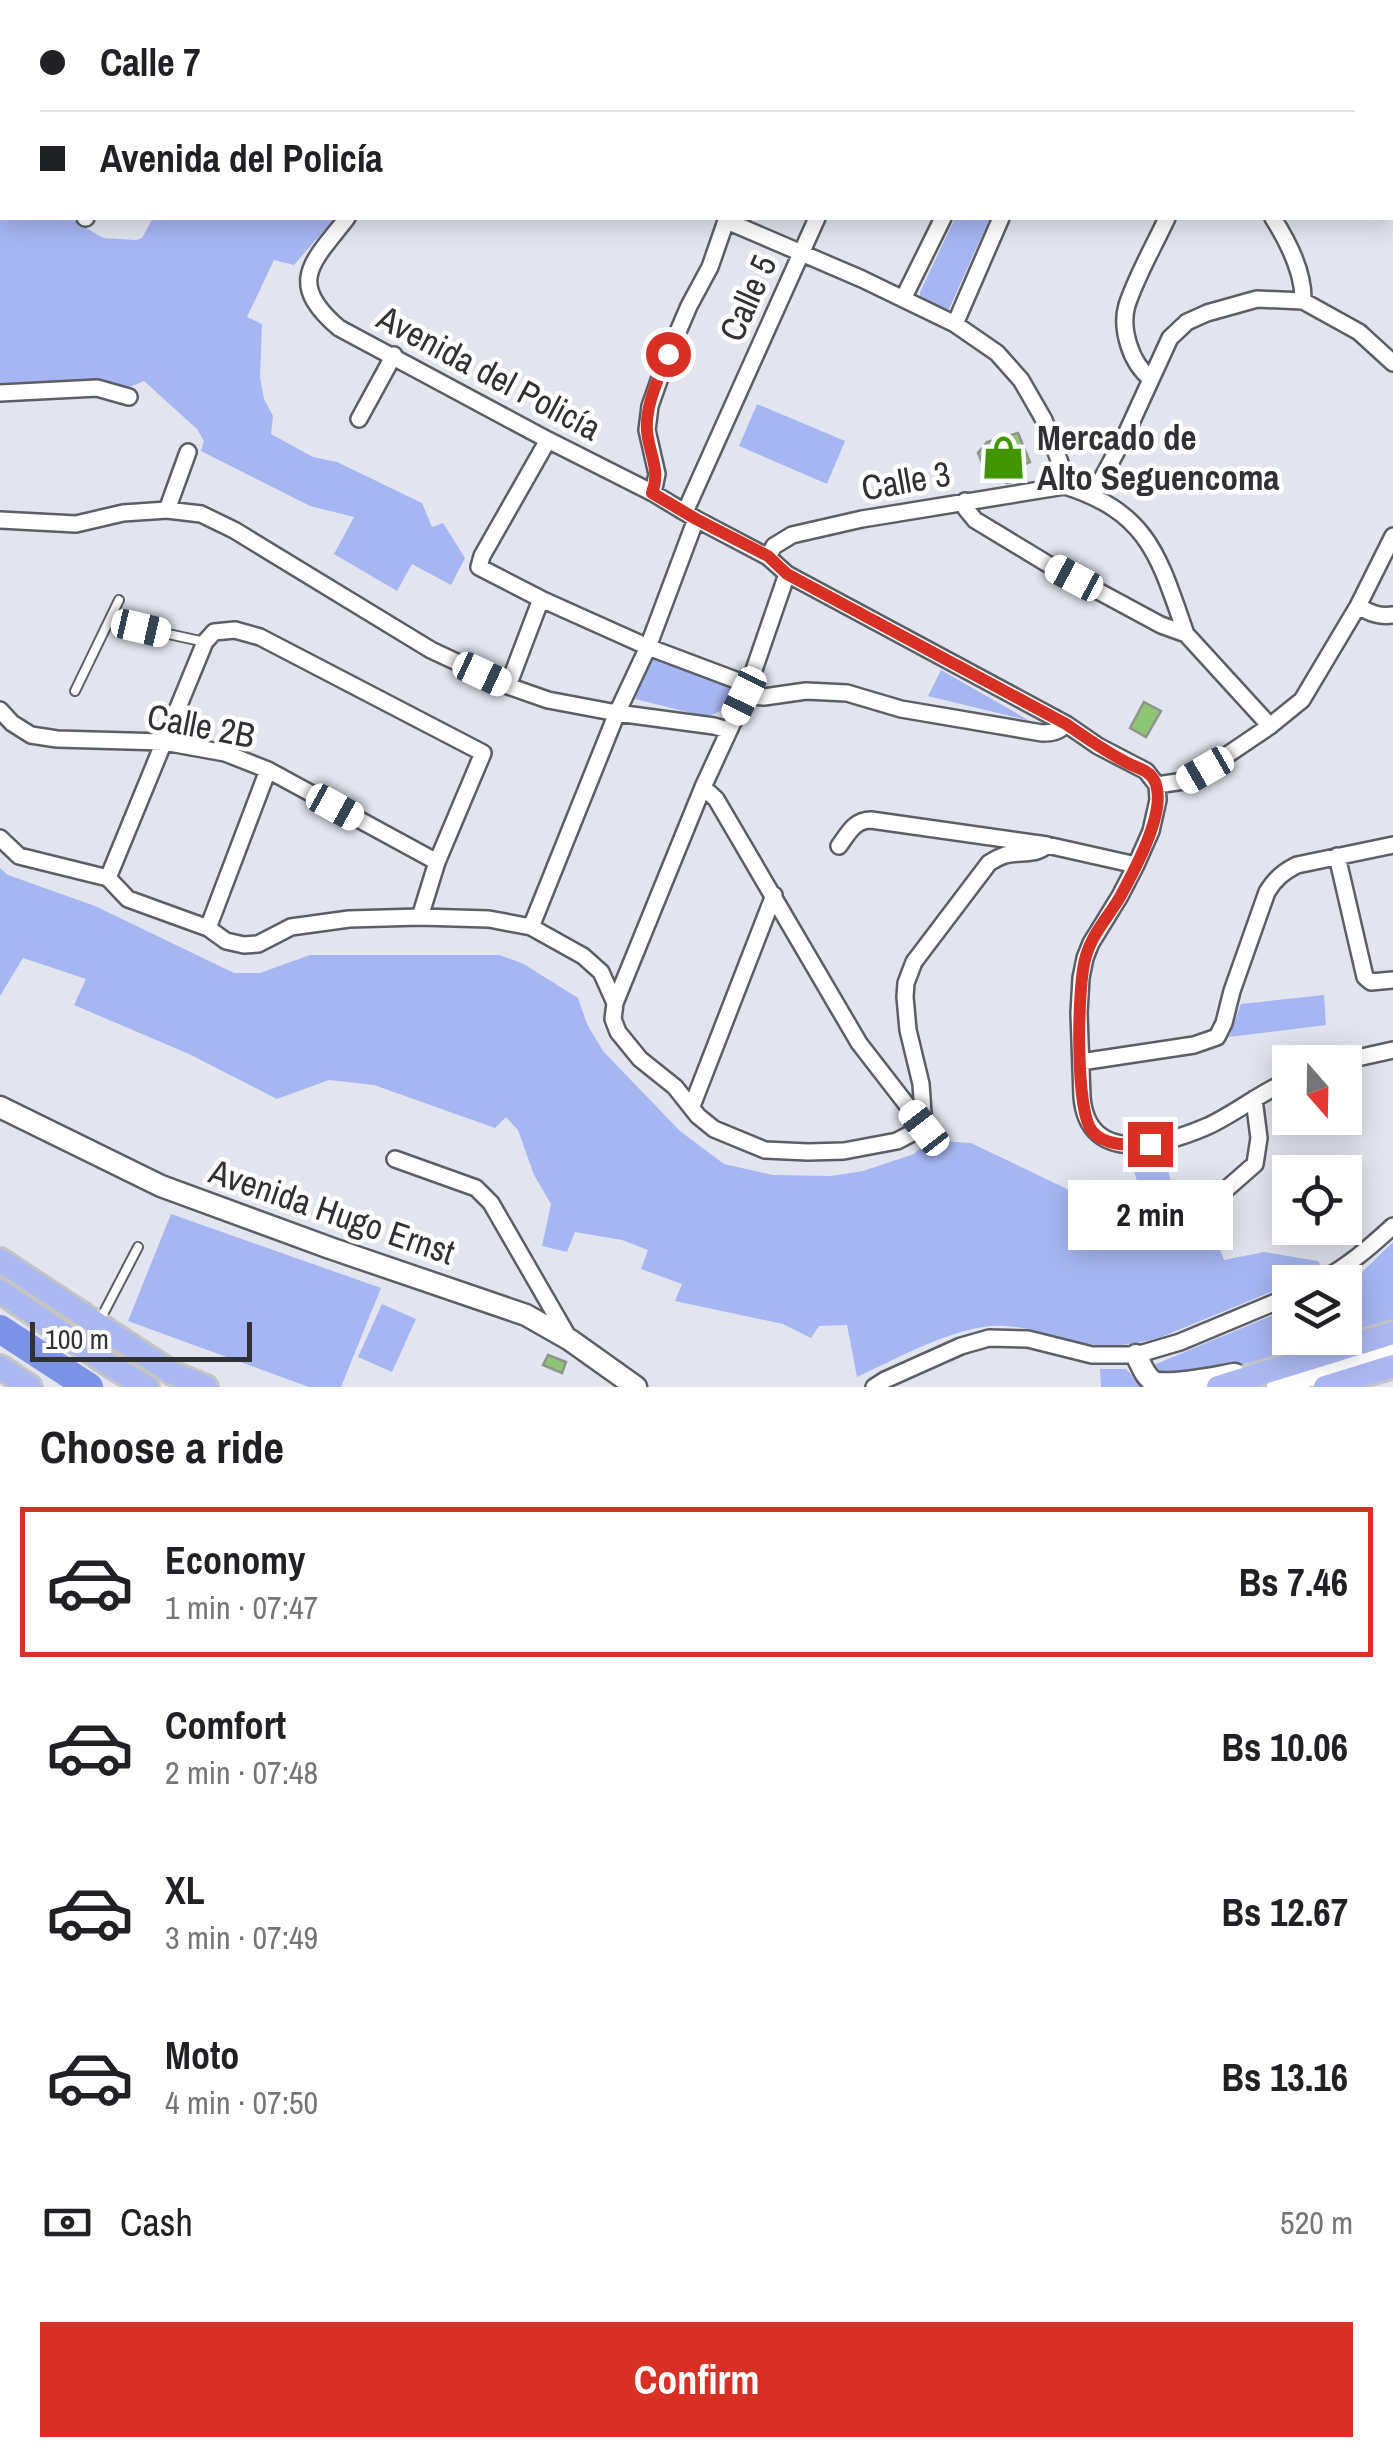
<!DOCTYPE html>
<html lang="en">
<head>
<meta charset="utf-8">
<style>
  body { margin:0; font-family:"Archivo Narrow",sans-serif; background:#f2f2f2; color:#202124; height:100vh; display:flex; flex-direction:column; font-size:38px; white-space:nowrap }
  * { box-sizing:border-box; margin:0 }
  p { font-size:32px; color:#757577 }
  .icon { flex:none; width:55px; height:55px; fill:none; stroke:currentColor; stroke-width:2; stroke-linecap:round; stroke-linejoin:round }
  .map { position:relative; height:1387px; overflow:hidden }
  .panel { display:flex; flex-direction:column; background:#fff; flex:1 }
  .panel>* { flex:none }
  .guide { position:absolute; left:0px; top:0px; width:1395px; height:220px; box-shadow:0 5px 25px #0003; display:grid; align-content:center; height:220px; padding:0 40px; background:#fff }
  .needle { width:65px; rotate:160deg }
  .buttons { position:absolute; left:1272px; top:1045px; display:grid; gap:20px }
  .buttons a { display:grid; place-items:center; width:90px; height:90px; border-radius:0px; background:#fff; box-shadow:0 5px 25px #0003; font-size:50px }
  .scale { position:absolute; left:30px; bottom:25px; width:222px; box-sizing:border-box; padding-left:10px; border:5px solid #303135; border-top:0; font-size:28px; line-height:35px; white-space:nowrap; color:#303135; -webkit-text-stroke:8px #fff; paint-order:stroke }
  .end { position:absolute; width:45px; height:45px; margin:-22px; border:12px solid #d93025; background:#fff; box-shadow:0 0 0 5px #fff }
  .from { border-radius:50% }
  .bubble { position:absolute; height:70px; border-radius:0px; background:#fff; box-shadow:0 5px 25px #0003; font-size:32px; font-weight:700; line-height:70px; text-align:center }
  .car { position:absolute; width:30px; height:60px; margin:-30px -15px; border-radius:12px; box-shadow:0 0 8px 2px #0007; background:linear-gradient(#fff 24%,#345 0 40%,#fff 0 76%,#345 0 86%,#fff 0) }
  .guide b { display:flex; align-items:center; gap:35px; height:95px; font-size:38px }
  .guide b+b { border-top:2px solid #e0e0e0 }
  .guide i { width:25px; height:25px; background:#202124 }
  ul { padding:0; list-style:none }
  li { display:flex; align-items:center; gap:30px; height:150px; margin:0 20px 15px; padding:0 20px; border:5px solid transparent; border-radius:0px }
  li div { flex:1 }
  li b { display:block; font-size:38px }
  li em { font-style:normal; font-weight:700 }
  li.selected { border-color:#d93025 }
  li>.icon { width:90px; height:90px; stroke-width:1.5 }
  h2 { padding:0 40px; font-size:45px; line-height:120px }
  .pay { display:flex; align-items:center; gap:25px; height:110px; padding:0 40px; font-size:38px }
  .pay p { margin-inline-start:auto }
  .primary-button { display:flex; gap:20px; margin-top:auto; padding:20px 40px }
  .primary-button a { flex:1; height:115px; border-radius:0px; background:#d93025; color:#fff; font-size:40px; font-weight:700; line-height:115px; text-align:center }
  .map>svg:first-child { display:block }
  .green { fill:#a5b7f3 }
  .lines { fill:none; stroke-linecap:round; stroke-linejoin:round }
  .river { stroke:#7b92e5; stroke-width:28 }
  .building { fill:#8cc574; stroke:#8e948c; stroke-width:2.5 }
  .lane-casing { stroke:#5c5e66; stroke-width:12 }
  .street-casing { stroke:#5c5e66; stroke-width:20 }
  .secondary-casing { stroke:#5c5e66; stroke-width:25 }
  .primary-casing { stroke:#c5c5c6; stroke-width:28 }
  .lane { stroke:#fff; stroke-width:8 }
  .street { stroke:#fff; stroke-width:15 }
  .secondary { stroke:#fff; stroke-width:20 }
  .primary { stroke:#aab9f1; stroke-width:22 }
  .route { stroke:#d93025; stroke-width:12 }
  .labels { text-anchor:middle; stroke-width:9; stroke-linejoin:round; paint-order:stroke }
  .street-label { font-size:35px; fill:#303135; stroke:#fff }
  .poi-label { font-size:35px; font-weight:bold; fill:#303135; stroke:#fff; text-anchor:start }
</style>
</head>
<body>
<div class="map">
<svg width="1393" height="1387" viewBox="0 0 1393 1387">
  <rect width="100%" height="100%" fill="#e2e5ef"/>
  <path class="green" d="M2 153V218H70L103 238 136 240 142 238 153 218H335L294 265 274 260 247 317 262 324 260 377 264 399 273 416 271 434 313 457 337 462 422 503 432 527 443 523 465 558 451 585 412 564 397 591 334 554 354 517 310 506 201 451 204 441 197 429 144 381 132 386 114 389 0 392V157Z
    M955 218H990L949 309 942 310 920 299V292Z
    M757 404 845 441 827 484 739 446Z
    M653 653 735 686 731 706 707 717 635 699Z
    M941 670 1030 721 928 696Z
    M0 868 8 875 95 906 234 973H260L310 955H499L522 963 578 998 587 1024 603 1051 680 1131 724 1164 773 1175 831 1176 863 1171 914 1154 928 1140 971 1143 1092 1201 1101 1187 1138 1184 1134 1171 1167 1164 1183 1233 1211 1224 1224 1260 1264 1252 1318 1261 1324 1270 1159 1338C1138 1343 1118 1347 1097 1345 1067 1343 1036 1327 1005 1326 959 1323 899 1358 857 1377L847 1325 819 1326 811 1338 783 1324 675 1301 682 1284 641 1269 648 1250 622 1240 575 1232 567 1252 542 1246 551 1204 534 1175 518 1130 506 1117 495 1128 374 1085 329 1080 277 1099 189 1054 74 1005 86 979 23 958 0 996Z
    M1324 995 1326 1025 1229 1037 1241 1004Z
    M171 1214 381 1288 341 1387H309L128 1321Z
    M1393 1242V1327L1287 1357 1167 1376 1156 1373 1151 1366 1290 1308V1338H1345V1282H1341L1361 1273Z
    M382 1304 416 1319 392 1372 358 1357Z
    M1100 1369H1126L1142 1387H1101Z"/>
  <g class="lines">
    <path class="river" d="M0 1329 89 1387"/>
  </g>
  <path class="building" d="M1018 433 1030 462 1014 469 1017 481 1007 483 997 478 989 479 978 453 987 442Z
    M1144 702 1161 711 1146 737 1130 728Z
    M548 1355 566 1362 562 1373 543 1365Z"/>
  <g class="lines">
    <defs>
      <path id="lane" d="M109 621 205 642
        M75 691 119 600
        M100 1320 138 1247"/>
      <path id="street" d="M94 0 95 2
        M181 0 183 2
        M696 0 699 2
        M35 2V0
        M149 2 153 0
        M537 2 541 0
        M791 2 793 0
        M0 122 2 121
        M85 218H86
        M347 218C313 262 285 282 339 328L548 440 653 493 696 519 768 557 787 574 1066 724 1098 746 1146 771 1157 785 1158 800 1151 831 1136 865 1120 896 1091 943 1085 958 1081 978 1079 1013 1082 1097C1088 1167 1164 1145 1208 1126 1236 1113 1261 1092 1290 1080
        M1273 218C1288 242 1304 272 1303 301
        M727 221 862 279 955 324 997 353 1021 380 1044 420 1065 476V486
        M903 299 943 218
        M955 324 1001 218
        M1150 378C1131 363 1120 329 1127 305 1137 275 1154 246 1167 218
        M0 393 97 388 129 397
        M359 419 394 355
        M548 440 482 556 479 567 541 599 648 647 749 685
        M653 493 657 474 647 430 650 406 668 355 689 306 710 267 727 218
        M1093 495 1126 434 1170 338 1187 322 1207 313 1257 299 1303 301 1359 332 1393 363
        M965 501 966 509 975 520 1046 563 1161 625 1186 634 1270 726
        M167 510 188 452
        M685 512 817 218
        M0 520 76 524 123 513 167 510 201 514 234 530 431 650 508 686 548 700 617 713 714 726 728 730
        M768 557 774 546 792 535 862 519 1065 486C1150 513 1159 558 1186 634
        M1358 606C1370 613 1379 617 1393 615
        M508 686 541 599
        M745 696 764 697 806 691 847 693 901 709 1042 733C1052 733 1059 732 1066 724
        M0 710 12 723 31 735 57 739 164 742 225 753 268 770 437 862
        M1157 785 1184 781 1205 770 1270 726 1302 700 1358 606 1393 536
        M703 787 716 799 859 1043 924 1127
        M0 838 19 856 108 878 128 899 208 928 226 941 244 945 258 944 291 927 349 919 420 917 489 919 531 927 583 956 601 972 615 1003 613 1019 618 1032 640 1059 675 1087 698 1116 714 1129 765 1150 808 1152 844 1151 897 1141 924 1127
        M839 846C848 834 854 820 871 820L1047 845 1136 865
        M1337 856 1365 977 1371 982 1393 980
        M108 878 205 642 214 632 235 630 260 637 483 753 437 862 420 917
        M531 927 617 713 648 647 696 519
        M208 928 268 770
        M615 1003 703 787 745 696 787 574
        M1081 1062 1194 1045 1217 1037 1224 1023 1232 991 1267 892C1275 879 1283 872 1297 865L1393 845
        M1339 1062 1393 1050
        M692 1106 774 895
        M924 1127 921 1084 908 1030 905 997 906 983 914 962 989 863C995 859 999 857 1005 855 1021 851 1036 856 1047 845
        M395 1159 476 1188 491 1203 570 1340
        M1154 1233 1206 1207 1255 1164 1259 1138 1254 1099
        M1318 1282C1346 1268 1370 1247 1393 1226
        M874 1387 885 1380 961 1346 989 1338 1028 1339 1092 1355H1136L1180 1342 1290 1296"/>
      <path id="secondary" d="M0 1107 161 1186 330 1248 526 1315 570 1340 636 1387
        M1136 1355C1141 1364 1145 1377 1154 1382 1170 1387 1216 1377 1235 1374
        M1277 1387 1393 1349"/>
      <path id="primary" d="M0 1260 172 1373 206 1387
        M0 1291 111 1366 147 1387
        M0 1367 30 1387
        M1218 1387 1393 1333
        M1325 1387 1393 1366"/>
    </defs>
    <use href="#lane" class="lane-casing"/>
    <use href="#street" class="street-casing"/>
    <use href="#secondary" class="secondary-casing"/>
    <use href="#primary" class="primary-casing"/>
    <use href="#lane" class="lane"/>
    <use href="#street" class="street"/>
    <use href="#secondary" class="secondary"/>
    <use href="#primary" class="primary"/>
  </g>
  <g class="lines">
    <path class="route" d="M668 354C659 378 645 405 647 431 649 454 661 470 652 493L696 519 768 556 787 574 1066 724C1085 737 1103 750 1124 761 1130 765 1138 767 1145 771 1152 775 1156 781 1157 789 1163 818 1134 871 1120 897 1109 916 1092 934 1086 956 1077 983 1075 1110 1092 1131 1105 1147 1131 1145 1150 1144"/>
  </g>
  <defs>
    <symbol id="shop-bare" viewBox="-9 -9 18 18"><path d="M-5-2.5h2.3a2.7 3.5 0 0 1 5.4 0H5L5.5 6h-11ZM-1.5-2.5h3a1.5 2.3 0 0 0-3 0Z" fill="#439500" stroke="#fff" stroke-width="2.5" paint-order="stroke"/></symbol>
  </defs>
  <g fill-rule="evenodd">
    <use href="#shop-bare" x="972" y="426" width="63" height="63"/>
  </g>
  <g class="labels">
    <g class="street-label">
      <text transform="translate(748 298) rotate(-66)" y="12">Calle 5</text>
      <text transform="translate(489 373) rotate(28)" y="12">Avenida del Policía</text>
      <text transform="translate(906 481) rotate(-10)" y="12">Calle 3</text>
      <text transform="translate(201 726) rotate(11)" y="12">Calle 2B</text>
      <text transform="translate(332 1212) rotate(19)" y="12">Avenida Hugo Ernst</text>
    </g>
    <g class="poi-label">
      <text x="1037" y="450">Mercado de<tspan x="1037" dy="40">Alto Seguencoma</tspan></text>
    </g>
  </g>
</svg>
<div class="buttons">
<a><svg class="needle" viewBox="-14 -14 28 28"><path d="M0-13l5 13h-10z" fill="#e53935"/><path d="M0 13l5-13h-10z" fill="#757577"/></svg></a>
<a><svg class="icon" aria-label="locate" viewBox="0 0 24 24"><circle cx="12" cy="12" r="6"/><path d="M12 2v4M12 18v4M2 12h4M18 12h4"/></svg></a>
<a><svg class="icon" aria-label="layers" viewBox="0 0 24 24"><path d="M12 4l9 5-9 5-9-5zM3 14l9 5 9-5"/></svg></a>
</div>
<div class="scale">100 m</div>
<i class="end from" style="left:668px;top:354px"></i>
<i class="end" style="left:1150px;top:1144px"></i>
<div class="bubble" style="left:1068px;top:1180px;width:165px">2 min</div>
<i class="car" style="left:1074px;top:578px;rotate:298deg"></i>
<i class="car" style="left:141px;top:628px;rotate:103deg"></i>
<i class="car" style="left:482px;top:674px;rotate:115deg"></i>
<i class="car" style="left:744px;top:696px;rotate:206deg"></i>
<i class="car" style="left:1205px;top:770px;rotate:240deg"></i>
<i class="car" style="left:335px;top:807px;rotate:119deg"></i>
<i class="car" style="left:924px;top:1128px;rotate:322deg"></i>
<div class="guide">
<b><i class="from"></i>Calle 7</b>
<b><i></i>Avenida del Policía</b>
</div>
</div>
<section class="panel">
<h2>Choose a ride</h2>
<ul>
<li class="selected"><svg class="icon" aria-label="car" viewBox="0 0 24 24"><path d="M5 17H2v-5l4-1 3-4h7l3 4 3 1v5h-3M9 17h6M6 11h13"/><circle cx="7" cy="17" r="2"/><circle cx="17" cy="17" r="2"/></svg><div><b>Economy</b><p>1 min · 07:47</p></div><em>Bs 7.46</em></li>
<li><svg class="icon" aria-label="car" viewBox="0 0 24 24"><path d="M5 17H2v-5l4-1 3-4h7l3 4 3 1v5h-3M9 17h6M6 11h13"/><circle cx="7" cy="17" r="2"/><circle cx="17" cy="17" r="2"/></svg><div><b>Comfort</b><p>2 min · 07:48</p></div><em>Bs 10.06</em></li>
<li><svg class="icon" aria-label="car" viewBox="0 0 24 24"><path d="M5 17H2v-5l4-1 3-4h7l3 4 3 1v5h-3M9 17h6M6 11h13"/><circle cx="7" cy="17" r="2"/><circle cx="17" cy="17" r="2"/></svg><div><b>XL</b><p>3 min · 07:49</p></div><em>Bs 12.67</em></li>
<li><svg class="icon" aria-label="car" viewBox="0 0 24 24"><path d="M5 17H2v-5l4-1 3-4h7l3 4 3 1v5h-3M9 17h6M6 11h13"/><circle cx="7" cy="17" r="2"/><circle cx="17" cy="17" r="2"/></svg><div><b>Moto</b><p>4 min · 07:50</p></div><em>Bs 13.16</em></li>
</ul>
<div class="pay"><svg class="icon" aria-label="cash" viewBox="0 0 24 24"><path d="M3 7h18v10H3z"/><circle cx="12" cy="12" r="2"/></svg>Cash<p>520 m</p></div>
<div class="primary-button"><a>Confirm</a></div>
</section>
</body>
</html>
